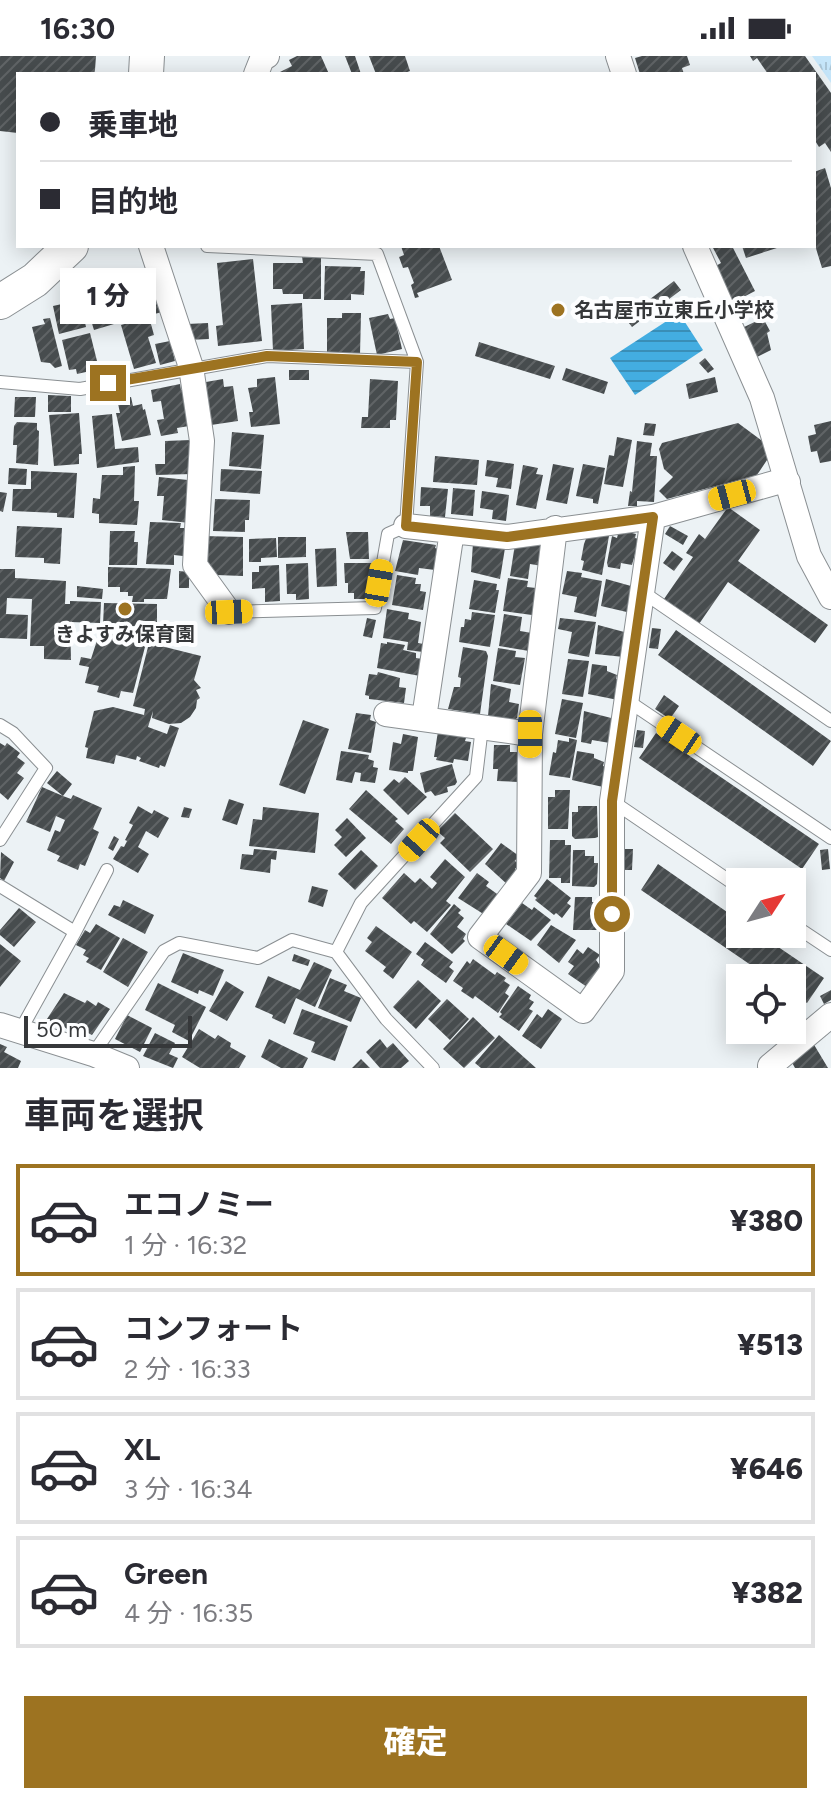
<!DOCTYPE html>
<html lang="ja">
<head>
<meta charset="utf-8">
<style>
  body { margin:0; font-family:Figtree,"Noto Sans JP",sans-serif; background:#f2f2f3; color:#2b2b33; height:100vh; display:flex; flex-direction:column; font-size:30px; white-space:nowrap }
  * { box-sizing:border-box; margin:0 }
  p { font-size:26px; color:#7c7c81 }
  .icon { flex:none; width:44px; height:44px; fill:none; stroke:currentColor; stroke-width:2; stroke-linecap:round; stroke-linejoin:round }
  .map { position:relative; height:1012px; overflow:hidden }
  .side { display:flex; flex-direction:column; background:#fff; flex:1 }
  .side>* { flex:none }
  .banner { position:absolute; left:16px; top:16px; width:800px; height:176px; border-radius:0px; box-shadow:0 4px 20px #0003; display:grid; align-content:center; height:176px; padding:0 24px; background:#fff }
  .needle { width:52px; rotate:54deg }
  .fabs { position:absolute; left:726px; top:812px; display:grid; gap:16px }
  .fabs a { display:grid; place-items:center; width:80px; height:80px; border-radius:0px; background:#fff; box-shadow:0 4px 20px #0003; font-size:40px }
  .scale { position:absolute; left:24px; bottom:20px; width:168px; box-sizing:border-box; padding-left:8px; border:4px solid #36383a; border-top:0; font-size:22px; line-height:28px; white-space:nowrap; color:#36383a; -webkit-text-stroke:6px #fdfeff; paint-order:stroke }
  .end { position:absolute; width:36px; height:36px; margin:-18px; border:10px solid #9d7321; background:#fff; box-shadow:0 0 0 4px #fff }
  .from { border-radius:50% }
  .bubble { position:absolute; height:56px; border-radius:0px; background:#fff; box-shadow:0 4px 20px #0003; font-size:26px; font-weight:800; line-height:56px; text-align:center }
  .car { position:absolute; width:24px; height:48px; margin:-24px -12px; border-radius:10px; box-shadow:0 0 6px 2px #0007; background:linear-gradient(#f5c518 24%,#345 0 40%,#f5c518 0 76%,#345 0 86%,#f5c518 0) }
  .banner b { display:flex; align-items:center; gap:28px; height:76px; font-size:30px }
  .banner b+b { border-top:2px solid #e1e1e2 }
  .banner i { width:20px; height:20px; background:#2b2b33 }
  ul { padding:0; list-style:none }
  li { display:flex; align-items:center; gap:24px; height:112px; margin:0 16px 12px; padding:0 8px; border:4px solid #e1e1e2; border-radius:0px }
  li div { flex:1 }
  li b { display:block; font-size:30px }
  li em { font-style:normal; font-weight:800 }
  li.current { border-color:#9d7321 }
  li>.icon { width:72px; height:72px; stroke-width:1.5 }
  h2 { padding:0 24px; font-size:36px; line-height:96px }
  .action { display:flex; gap:16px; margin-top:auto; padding:16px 24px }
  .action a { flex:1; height:92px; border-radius:0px; background:#9d7321; color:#fff; font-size:32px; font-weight:800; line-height:92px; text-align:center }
  .status { display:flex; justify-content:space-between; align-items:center; height:56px; padding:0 40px; background:#fff; direction:ltr }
  .status svg { height:22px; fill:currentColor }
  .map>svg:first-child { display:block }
  .park { fill:url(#park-tufts) }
  .water { fill:url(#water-rules) }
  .building { fill:url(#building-hatch) }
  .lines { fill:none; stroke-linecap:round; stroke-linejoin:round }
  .lane-casing { stroke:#8a8f92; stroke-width:14 }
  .street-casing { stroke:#8a8f92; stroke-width:26 }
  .secondary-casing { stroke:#8a8f92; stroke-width:36 }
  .lane { stroke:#fff; stroke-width:12 }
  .street { stroke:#fff; stroke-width:24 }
  .secondary { stroke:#fff; stroke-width:34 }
  .route { stroke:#9d7321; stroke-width:10 }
  .poi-dot { fill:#9d7321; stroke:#fdfeff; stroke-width:3 }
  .labels { text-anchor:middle; stroke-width:8; stroke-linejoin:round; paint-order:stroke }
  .poi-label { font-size:20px; font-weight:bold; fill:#36383a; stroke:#fdfeff; text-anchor:start }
</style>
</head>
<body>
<div class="status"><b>16:30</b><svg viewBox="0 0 49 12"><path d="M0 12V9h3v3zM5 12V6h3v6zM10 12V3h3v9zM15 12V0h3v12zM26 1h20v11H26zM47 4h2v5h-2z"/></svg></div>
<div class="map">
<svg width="831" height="1012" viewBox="0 0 831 1012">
  <defs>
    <pattern id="park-tufts" width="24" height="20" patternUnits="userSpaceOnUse" patternTransform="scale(2)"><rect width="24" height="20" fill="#c6e6fa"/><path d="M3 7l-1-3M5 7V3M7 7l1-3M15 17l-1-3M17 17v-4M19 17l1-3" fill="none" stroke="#abc6d7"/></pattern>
    <pattern id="water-rules" width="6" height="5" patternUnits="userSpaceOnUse" patternTransform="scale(2)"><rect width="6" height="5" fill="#43ade1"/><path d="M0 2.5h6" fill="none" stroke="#398eb7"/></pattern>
    <pattern id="building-hatch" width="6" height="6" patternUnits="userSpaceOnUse" patternTransform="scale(2)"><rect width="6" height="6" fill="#474c4e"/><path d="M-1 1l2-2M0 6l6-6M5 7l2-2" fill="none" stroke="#606466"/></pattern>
  </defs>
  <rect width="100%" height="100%" fill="#ecf2f5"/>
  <path class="park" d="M812 0H831V27Z"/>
  <path class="water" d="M679 257 703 294 635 339 610 302Z"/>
  <path class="building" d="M0 0H96L95 14 94 18H18V77L0 75Z
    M297 0H321L329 18H276L292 10 289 4Z
    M345 0H355L361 18H352Z
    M369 0H405L410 15 402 18H376Z
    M642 0H687L690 9 682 12 684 18H640L635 2Z
    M750 0H805L831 37V96L825 87 819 91 814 83V18H768L757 2 753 5Z
    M825 112 831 132V210L822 212 814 186V116Z
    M401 190H439L452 224 417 237 419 241 415 242 411 229 414 227 408 211 403 212 399 201 404 199Z
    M712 190H732L755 235 732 247 714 211 721 207Z
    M742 190H780V191L746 202Z
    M302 201 321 202V243H303V238H283L282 233H273V207H303Z
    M253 203 262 285 218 290 216 270 223 269 217 207Z
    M325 210 361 211 360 215H365L364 239 351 238V244H324Z
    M147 214 157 249 160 248 162 256 124 266 122 258 131 256 121 221Z
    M107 225 110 235 115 234 121 257 112 259 114 268 94 274 88 255 93 254 86 230Z
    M674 225 681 234 632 271 625 262Z
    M80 244 86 271 59 278 53 250Z
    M302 247 304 293 273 295 271 249Z
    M342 257H361L360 299 327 298V262H342Z
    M388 258 390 263 395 262 402 293 377 299 369 262Z
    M149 261 154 279 148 281 156 307 134 313 121 269Z
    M50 262 62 310 55 312 50 307 41 306 32 271 45 268 43 263Z
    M763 262 770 275 767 277 771 294 757 301 742 272Z
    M208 267 209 283 188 284 187 268Z
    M90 277 99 313 77 318 76 313 69 314 62 284Z
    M170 285 175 305 160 309 155 288Z
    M479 286 555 310 550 323 475 300Z
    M705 302 714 313 708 317 699 307Z
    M566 312 608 326 604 338 562 324Z
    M289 314H309V324H289Z
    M275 321 280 368 251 371 249 356H253L248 332 257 331V323Z
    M715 321 718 336 689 343 686 328Z
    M223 323 224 331 233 330 238 365 211 369 206 326Z
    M370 323 398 325 396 364H390V372H361L362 361H368Z
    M180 328 181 334 185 333 189 370 177 372 178 377 161 380 157 364 164 363 161 345 153 346 151 334Z
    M48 339 71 340V356H48Z
    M15 341H36L35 361H14Z
    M131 341 133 350 142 348 143 354 145 353 151 379 122 385 116 357H120L117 343Z
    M79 357 82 398H79V408L54 410 49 359Z
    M112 358 115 393 138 391 139 406 97 412 92 360Z
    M831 365V405L820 407 817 395 811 396 808 380 816 378 814 369Z
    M17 366 37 367V374L39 375 38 409 16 407 17 389H13L14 370Z
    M645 367 656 368 654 380 643 379Z
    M738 367 765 387 769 401 757 419 667 443 659 435 673 421 664 413 659 393 662 387Z
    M232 376 264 379 261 413 229 410Z
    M617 381 632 384 623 431 604 428 609 399 614 400Z
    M191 384 192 418 156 419 155 408H165V385Z
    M637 385 652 387 650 400H657L654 446 637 445V450H628L630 435 632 436Z
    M435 400 479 404 477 429 433 426Z
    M487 404 514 408 511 433 496 431 498 422 485 420Z
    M553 408 574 412 567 448 546 444Z
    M583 408 605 412 598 448 593 447V443L576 440Z
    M523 409 538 412 536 418 543 419 536 453 516 449Z
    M135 410 134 445H139L137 469 99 467V458L92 457 93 442 100 443 102 419H123V411Z
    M9 412 27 413 26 429 8 428Z
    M221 413 262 415 260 438 220 435Z
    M31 415 77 417 74 462 57 461V457L12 455 13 433H31Z
    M159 421 188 424 190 467 162 464 164 440H157Z
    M421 431 448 433 445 461 430 460V450H420Z
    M453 432 475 434 473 460 451 458Z
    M482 435 509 439 506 465 492 463 493 454 480 452Z
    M0 436 7 437 3 456 0 455Z
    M215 443 250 444 249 464H245V476L213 475Z
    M728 451 760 474 738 505 828 569 815 587 728 526 699 568 664 543 693 501 686 497 699 478 705 483Z
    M150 466 181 467 180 472H184L183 500 174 499V509L146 508Z
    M17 470 62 472 60 508 44 507V502L15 501Z
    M670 470 688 480 683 489 665 478Z
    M619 474 636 478 635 482 639 483 632 509 621 507 620 513 608 511 607 507 612 480 617 482Z
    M110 475H135L134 486H138L137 509H109Z
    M346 476H368L369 503H350Z
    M593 477 609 480 602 519 582 514 584 505 581 504 584 488 587 480Z
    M203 480 243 481V520L216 519 208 511V506H203Z
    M278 481H306V501L278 502Z
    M276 482 277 501 261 502V506H249V483Z
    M403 484 436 489 435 492 438 493 435 514 419 512 418 519 395 515Z
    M473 487 505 492 500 523 471 516Z
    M524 487 547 490 542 510 530 508 528 523 510 520 515 488Z
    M336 492 337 530 317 531 315 493Z
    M672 495 683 503 674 515 663 507Z
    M308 507 309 543 296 544V538H287L286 508Z
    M344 507H372L366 543H354V537H348V527H345Z
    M279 509 280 545 265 546V532L252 533V516H259V510Z
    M108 511 171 513 167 543H144V546H132L133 540H128V536H120V531H108Z
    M0 513H15V522L66 525 65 548H70V545L101 546 100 567 70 566 71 604 44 603V590H30L32 543 7 542 6 558 28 559 27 583 0 582Z
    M179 515 189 516V532H179Z
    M567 515 582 517 581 521 602 525 596 561 574 556 577 541 562 538Z
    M397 519 416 522 415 528H421L420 535 426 536 423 554 392 549Z
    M508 522 528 525 527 531 536 532 532 559 503 555Z
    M606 523 631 530V557L601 550Z
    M474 524 497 528 496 534H499L495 557 469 553Z
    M77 530 103 533 102 543 77 541Z
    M104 547 157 548V571L103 569Z
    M387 553 409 557 408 563 421 566 418 587 424 588 423 596 407 594 408 586 383 582Z
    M472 556 495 559 490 591 459 586 461 571H464L465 563 471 564Z
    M504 558 522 561 520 575 532 577 529 595 499 590Z
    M367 562 376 564 372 582 363 580Z
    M560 562 596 566 589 601 568 597 572 576 558 573Z
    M598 569 628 577 624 601 595 598Z
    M652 572 661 573 658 593 649 592Z
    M676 574 831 685 813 710 658 599Z
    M100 575 146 587 133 637 121 635 119 642 97 636 99 630 85 627 89 611 79 609 81 601 91 603Z
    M387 586 405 589 403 594 416 597V602L423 603 420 620 377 612 381 587 387 588Z
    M149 587 201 600 194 624 201 632 196 634 200 642 197 644 196 652 190 661 181 667 169 668 152 662 153 655 148 671 167 678 170 669 179 672 165 711 160 709 159 712 139 705 141 702 137 700 136 704 116 699 114 708 86 702 88 692 85 691 94 655 113 651 144 659 145 653 133 650Z
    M463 591 486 595 488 600 480 658 448 653 454 631H460L461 622 458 621Z
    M498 592 516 595 515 601 525 602 520 629 493 625Z
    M568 603 589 605 583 641 562 638Z
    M592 608 607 610V615L617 619 616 623 620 624 618 644 588 638Z
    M378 616 400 622 399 631 406 632 404 647 369 643V640L365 639 369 618 377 619Z
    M491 628 511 633 509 646 519 648 517 662 514 664 488 660Z
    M664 639 679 650 670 663 655 653Z
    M562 643 583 647 576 682 555 678Z
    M584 655 615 663 610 687 592 684 591 688 581 686Z
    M356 657 371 659 370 664 376 666 371 697 348 693Z
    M303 664 329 673 305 738 279 729Z
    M637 674 645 675 643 692 634 691Z
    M438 675 466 682 465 685 471 686 468 705 454 703 453 707 436 704 437 701H434Z
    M656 677 819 788 802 813 639 702Z
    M403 678 418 681 413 715H408V717L389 714 393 686 401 688Z
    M569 682 577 684 570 722 549 719 553 696 556 697 558 684 569 686Z
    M0 687 5 690 7 687 20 697 17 701 25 707 17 717 24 722 8 744 0 737Z
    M494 689H510V696H520L518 726 497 725 498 713H493Z
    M341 695 369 699 368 703 374 705 373 711 378 712 375 727 360 725 361 717 355 716 352 727 336 724Z
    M577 695 594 698V702L604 706 603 710 606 711 603 731 572 724Z
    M452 708 457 726 455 729 447 731 448 736 435 740 431 735 425 737 420 717Z
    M57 715 72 728 63 740 71 743 73 739 102 752 93 773 99 776 85 810 80 808 78 814 57 805 60 800 47 794 55 774 60 776 65 764 56 760 50 776 26 766 42 731 63 740 47 727Z
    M405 721 427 741 408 759 383 734 394 723 399 727Z
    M366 734 398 763 395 765 404 773 391 788 349 753Z
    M555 734H570L568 773H548V741H555Z
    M229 743 244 748 237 769 222 764Z
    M138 750 152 758 154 754 169 762 158 782 146 775 138 791 149 798 138 817 113 803 121 790 124 791 127 785 125 784 133 769 129 767Z
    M578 750H597L598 781 595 782 575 783 572 780V756H578Z
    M184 751 192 753 189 762 181 761Z
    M263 751 319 757 315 797 249 790 253 763 262 764Z
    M455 757 493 793 470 816 440 787 445 782 437 775Z
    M347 762 366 782 346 801 334 789 342 781 335 774Z
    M114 780 119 783 113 795 108 792Z
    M550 784H565V789H571L570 827H561V822H549Z
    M501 787 519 800 515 805 519 808 515 813 518 816 508 829 485 808Z
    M254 793 277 795 276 804 271 803 270 817 240 813 242 798 253 799Z
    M625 793H633L632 814H625Z
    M828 793 830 813 822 814 820 794Z
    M361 794 378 810 355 834 338 818Z
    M573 794H585V800H594V807H598L597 828 594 831 572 830Z
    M1 796 14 806 4 825 0 822Z
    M445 803 465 821 446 845 451 849 427 876 414 865 411 868 382 842 404 817 415 827 420 822 432 833 437 827 430 821Z
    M658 808 740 865V878H759L824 922 807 947 792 937V922H770L641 834Z
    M477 817 489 826 486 830 500 840 485 859 458 842Z
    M547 823 571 842 567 847 571 850 562 862 556 857 554 859 535 844 537 842 534 840Z
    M312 830 328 834 323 851 308 846Z
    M575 841H592V846H600L599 874H573Z
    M123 844 154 859 145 878 108 859 114 849 120 851Z
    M522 847 532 854 534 851 551 864 531 885 506 868Z
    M454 848 461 854 458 857 464 862 457 871 466 878 463 883 465 885 452 898 430 878Z
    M19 852 36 866 14 891 0 879V874Z
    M96 868 120 882 101 914 86 906 89 902 83 899 86 894 76 889 85 874 90 877Z
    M551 869 576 884 559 907 537 889Z
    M376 870 412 896 393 923 383 915 386 911 365 895 372 886 367 882Z
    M123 882 148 896 128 931 103 916Z
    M425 886 453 906 449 911 454 915 446 927 421 909 424 904 416 898Z
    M0 888 21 905 0 931Z
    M588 891 600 899 596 904 601 911 587 931 568 918 574 910 568 906 577 893 583 898Z
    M183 897 224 914 213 940 199 934 198 938 171 926Z
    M294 898 310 904 308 910 292 905Z
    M473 903 495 919 497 916 506 922 504 925 510 929 505 937 509 940 498 957 475 940 473 943 461 935 463 932 453 925 467 905 470 908Z
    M314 906 332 914 315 951 296 942 285 968 272 962 273 959 255 951 268 920 300 934Z
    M330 922 347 929 344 935 361 942 351 966 318 952Z
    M418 924 441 945 416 973 393 951Z
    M226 925 244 936 227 965 209 955Z
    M158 927 206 951 189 985 172 976 175 969 145 954Z
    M518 930 531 939 529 943 534 946 529 953 533 955 519 975 499 961 502 958 500 956Z
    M831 934V944L824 948 820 940Z
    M64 937 85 947 87 944 96 950 98 946 110 953 92 979 73 970 70 975 60 968 58 971 47 963Z
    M447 943 469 963 450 984 428 963Z
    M302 953 348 970 335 1005 311 996 315 986 293 978Z
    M548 953 562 963 541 993 522 980 537 958 542 962Z
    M127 959 152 972 140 996 115 983Z
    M473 961 495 982 464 1012 443 993Z
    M199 973 215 983 218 979 231 987 230 991 246 1000 239 1012H200L182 1001Z
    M155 977 175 987 169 998 178 1002 173 1012 143 1000Z
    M499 979 536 1012H481L475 1007Z
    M269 983 308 1002 303 1012H281L261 1001Z
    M380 983 387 992 393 987 409 1005 401 1012H380L366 996Z
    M813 987 828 1012H795L789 1001Z
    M0 988 7 991 4 996 21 1005 18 1012H0Z
    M361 1003 370 1012H352Z"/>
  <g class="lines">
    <defs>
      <path id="lane" d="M207 190 377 198 417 306 406 470 388 478 375 552 229 556
        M0 326 80 333 267 300 417 306
        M644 537 831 665
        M628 645 831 782
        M0 669 13 677 46 712 0 784
        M612 745 740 832
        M0 830 75 876 20 975
        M792 868 831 894
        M75 876 107 814
        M336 896 361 847 476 721 482 671
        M93 998 164 895 179 887 258 902 292 884 336 896 386 963 433 1012"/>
      <path id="street" d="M618 0 624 18
        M256 18 262 3 267 0
        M151 190 191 311 202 385 195 509 229 556
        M695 190 762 342 809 500 831 541
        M406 470 507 481 653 461 785 424 788 426
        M555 472 530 678 529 817 480 881 583 955 612 915V745L653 461
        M386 658 530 678
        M424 662 452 475
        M0 969 93 998 127 1012
        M770 1010 831 959"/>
      <path id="secondary" d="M146 18 147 0
        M0 246 35 224 71 190"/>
    </defs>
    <use href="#lane" class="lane-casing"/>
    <use href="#street" class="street-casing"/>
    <use href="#secondary" class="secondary-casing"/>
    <use href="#lane" class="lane"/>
    <use href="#street" class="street"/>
    <use href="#secondary" class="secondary"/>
  </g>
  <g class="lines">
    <path class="route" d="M108 327 267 300 417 306 406 470 507 481 653 461 612 745V858"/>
  </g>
  <g class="poi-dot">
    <circle cx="558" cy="254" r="8"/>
    <circle cx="125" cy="553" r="8"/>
  </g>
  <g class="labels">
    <g class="poi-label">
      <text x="574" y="261">名古屋市立東丘小学校</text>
      <text x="125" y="585" text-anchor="middle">きよすみ保育園</text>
    </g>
  </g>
</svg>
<div class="fabs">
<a><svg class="needle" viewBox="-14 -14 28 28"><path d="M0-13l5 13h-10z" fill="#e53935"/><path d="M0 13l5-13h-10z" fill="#7c7c81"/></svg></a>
<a><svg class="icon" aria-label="locate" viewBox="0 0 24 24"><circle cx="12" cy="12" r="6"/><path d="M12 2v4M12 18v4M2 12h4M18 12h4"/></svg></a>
</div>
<div class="scale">50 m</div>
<i class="end from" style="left:612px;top:858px"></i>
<i class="end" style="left:108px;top:327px"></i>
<div class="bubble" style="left:60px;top:212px;width:96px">1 分</div>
<i class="car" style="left:732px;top:439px;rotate:255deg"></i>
<i class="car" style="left:379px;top:527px;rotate:10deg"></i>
<i class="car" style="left:229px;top:556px;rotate:88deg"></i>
<i class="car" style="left:530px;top:678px;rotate:180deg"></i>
<i class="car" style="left:679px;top:679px;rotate:304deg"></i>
<i class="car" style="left:419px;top:784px;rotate:222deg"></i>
<i class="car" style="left:506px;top:899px;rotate:126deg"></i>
<div class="banner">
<b><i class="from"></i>乗車地</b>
<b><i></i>目的地</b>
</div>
</div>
<section class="side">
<h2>車両を選択</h2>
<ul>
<li class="current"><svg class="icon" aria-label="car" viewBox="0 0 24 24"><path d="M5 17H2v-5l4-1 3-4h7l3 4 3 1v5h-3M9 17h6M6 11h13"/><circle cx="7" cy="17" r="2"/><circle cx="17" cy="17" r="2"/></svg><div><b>エコノミー</b><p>1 分 · 16:32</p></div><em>¥380</em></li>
<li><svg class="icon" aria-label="car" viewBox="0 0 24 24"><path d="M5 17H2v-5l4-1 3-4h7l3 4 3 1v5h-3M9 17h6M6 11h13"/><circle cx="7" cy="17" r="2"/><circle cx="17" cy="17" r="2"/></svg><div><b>コンフォート</b><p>2 分 · 16:33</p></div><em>¥513</em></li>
<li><svg class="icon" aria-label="car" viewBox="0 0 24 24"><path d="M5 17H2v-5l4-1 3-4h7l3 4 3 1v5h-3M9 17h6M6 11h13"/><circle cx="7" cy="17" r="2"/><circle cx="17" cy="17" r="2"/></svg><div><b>XL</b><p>3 分 · 16:34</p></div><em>¥646</em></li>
<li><svg class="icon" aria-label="car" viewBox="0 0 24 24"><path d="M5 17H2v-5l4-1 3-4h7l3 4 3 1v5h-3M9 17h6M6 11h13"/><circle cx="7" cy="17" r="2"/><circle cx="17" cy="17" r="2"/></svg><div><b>Green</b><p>4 分 · 16:35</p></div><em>¥382</em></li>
</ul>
<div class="action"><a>確定</a></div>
</section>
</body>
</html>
